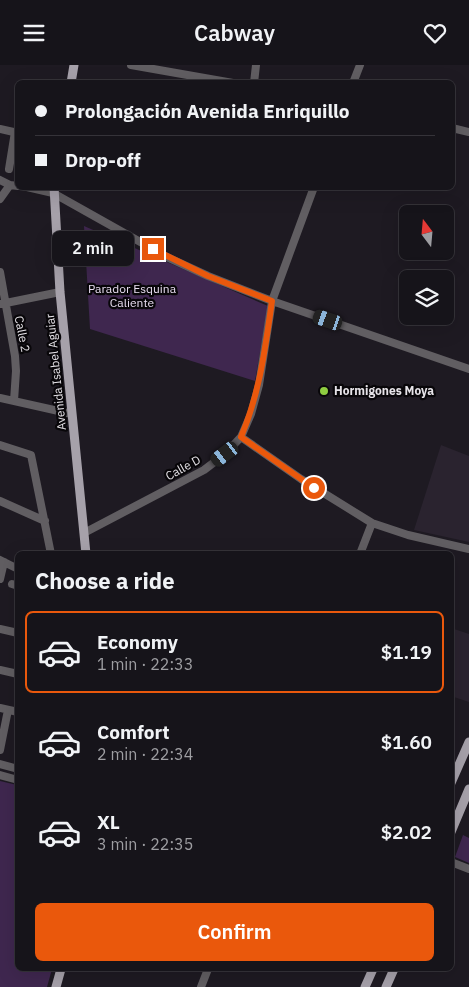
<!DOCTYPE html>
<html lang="en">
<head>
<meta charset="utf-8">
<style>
  body { margin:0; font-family:"IBM Plex Sans",sans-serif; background:#1f1d23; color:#f1f3f6; height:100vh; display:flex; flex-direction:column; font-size:19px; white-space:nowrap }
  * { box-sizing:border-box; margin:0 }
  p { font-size:16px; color:#9e9ea2 }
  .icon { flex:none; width:28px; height:28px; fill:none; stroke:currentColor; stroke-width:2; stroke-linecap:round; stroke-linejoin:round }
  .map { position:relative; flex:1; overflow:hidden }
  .sheet { position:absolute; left:15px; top:486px; width:439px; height:420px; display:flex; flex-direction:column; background:#16141a; border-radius:8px; box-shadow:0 5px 20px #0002,0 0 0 1px #353339 }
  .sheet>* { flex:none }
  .guide { position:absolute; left:15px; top:15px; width:440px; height:110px; border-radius:8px; box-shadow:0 5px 20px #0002,0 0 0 1px #353339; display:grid; align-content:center; height:110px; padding:0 20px; background:#16141a }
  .needle { width:32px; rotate:344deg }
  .buttons { position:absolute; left:399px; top:140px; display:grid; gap:10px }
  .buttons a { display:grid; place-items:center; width:55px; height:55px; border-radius:8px; background:#16141a; box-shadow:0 5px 20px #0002,0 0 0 1px #353339; font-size:25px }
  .end { position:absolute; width:22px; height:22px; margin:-11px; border:6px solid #ea580c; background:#fff; box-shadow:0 0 0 2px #fff }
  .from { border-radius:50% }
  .bubble { position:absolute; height:35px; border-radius:8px; background:#16141a; box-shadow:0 5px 20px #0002,0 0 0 1px #353339; font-size:16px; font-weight:600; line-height:35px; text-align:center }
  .car { position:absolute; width:15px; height:30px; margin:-15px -8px; border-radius:6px; box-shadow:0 0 4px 1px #0007; background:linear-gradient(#222 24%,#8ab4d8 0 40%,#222 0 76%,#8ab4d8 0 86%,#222 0) }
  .guide b { display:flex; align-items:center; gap:18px; height:48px; font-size:19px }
  .guide b+b { border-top:1px solid #353339 }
  .guide i { width:12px; height:12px; background:#f1f3f6 }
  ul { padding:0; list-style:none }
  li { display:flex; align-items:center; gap:15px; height:82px; margin:0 10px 8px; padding:0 10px; border:2px solid transparent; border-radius:8px }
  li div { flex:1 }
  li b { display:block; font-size:19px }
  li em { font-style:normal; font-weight:600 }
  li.selected { border-color:#ea580c }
  li>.icon { width:45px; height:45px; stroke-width:1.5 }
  h2 { padding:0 20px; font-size:22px; line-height:60px }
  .action { display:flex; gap:10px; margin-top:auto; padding:10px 20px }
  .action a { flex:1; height:58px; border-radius:8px; background:#ea580c; color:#fff; font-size:20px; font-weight:600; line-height:58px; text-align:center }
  header { display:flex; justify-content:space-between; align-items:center; height:65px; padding:0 20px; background:#16141a; font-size:22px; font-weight:600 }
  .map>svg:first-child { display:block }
  .built { fill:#2a232f }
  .green { fill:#3f274f }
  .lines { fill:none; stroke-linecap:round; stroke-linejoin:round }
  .minor { stroke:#615e62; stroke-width:8 }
  .major { stroke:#a6a1aa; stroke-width:9 }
  .route { stroke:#ea580c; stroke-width:6 }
  .poi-dot { fill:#8fcd41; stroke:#080609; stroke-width:2 }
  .labels { text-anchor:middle; stroke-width:4.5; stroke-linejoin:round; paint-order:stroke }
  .park-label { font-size:12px; fill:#e9def1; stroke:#080609 }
  .street-label { font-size:12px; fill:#e6e3e8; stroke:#080609 }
  .poi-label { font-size:12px; font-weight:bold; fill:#e6e3e8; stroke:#080609; text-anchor:start }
</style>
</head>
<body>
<header><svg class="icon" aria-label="menu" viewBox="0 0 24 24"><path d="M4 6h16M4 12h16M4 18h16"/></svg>Cabway<svg class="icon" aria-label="heart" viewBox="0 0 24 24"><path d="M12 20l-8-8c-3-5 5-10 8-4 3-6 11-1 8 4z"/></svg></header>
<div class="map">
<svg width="469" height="922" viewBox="0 0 469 922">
  <rect width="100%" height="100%" fill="#1e1a22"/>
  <path class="built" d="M441 380 469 391V477L414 465Z
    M451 563 469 569V637L451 631Z"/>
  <path class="green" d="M84 161 268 241 255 316 90 264Z
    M0 716 17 720 18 904H52L47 922H0Z
    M463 770 469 773V798L455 792Z"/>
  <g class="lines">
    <path class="minor" d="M131 0 233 18
      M254 18 256 0
      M353 18 360 0
      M452 63 469 67
      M0 64 18 68
      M9 104 15 67
      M0 115 10 120 18 121
      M27 122 53 128 167 192 208 211 272 236 469 304
      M0 134 10 120
      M0 207 15 291 16 306 14 336
      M1 239 60 227
      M0 333 72 349
      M241 372 301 414 372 458 408 470 469 484
      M0 380 31 390 51 489
      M0 436 45 456
      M84 468 204 405 225 389 241 372 251 349 259 320 272 236 314 122
      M360 489 372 458
      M0 495 18 504
      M0 514 4 497
      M12 519 18 521
      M0 564 18 568
      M0 605 18 609
      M0 643 18 647
      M0 685 8 645
      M0 699 18 704
      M0 710 18 715
      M451 797 469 804
      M201 922 208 904"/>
    <path class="major" d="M71 18 74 0
      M54 122 60 227 86 489
      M451 718 469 677
      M451 767 469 724
      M56 922 61 904
      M365 922 373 904
      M386 922 394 904"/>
  </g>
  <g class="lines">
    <path class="route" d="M153 184 208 211 272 236C265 284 260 327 241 372L314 423"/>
  </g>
  <circle class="poi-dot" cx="324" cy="326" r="5"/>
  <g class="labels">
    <g class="park-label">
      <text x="132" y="228">Parador Esquina<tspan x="132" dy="14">Caliente</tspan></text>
    </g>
    <g class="street-label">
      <text transform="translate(22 269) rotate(79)" y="4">Calle 2</text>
      <text transform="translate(56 307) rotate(-96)" y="4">Avenida Isabel Aguiar</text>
      <text transform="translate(183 403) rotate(-29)" y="4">Calle D</text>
    </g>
    <g class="poi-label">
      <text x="334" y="330">Hormigones Moya</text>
    </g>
  </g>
</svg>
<div class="buttons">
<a><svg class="needle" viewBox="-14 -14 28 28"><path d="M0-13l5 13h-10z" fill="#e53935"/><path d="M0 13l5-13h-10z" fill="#9e9ea2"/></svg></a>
<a><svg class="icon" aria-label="layers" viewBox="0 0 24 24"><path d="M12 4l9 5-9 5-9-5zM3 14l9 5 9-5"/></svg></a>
</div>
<i class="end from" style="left:314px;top:423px"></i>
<i class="end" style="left:153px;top:184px"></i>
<div class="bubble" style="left:52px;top:166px;width:82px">2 min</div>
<i class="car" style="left:328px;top:255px;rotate:289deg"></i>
<i class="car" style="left:225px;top:389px;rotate:233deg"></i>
<div class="guide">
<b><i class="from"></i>Prolongación Avenida Enriquillo</b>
<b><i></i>Drop-off</b>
</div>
<section class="sheet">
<h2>Choose a ride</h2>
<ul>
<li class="selected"><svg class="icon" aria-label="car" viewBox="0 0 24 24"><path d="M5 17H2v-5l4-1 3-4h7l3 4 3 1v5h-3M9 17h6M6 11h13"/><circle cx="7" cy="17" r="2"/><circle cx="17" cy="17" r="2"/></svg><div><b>Economy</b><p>1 min · 22:33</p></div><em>$1.19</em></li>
<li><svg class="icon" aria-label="car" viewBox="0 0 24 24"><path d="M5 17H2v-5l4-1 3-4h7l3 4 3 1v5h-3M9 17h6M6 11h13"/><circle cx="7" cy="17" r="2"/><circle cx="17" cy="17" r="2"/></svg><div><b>Comfort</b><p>2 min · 22:34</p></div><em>$1.60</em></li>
<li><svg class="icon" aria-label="car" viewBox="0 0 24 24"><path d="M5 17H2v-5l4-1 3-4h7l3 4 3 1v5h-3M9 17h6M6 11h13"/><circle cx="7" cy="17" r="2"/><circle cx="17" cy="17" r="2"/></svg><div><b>XL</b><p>3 min · 22:35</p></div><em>$2.02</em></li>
</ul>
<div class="action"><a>Confirm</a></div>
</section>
</div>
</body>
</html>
